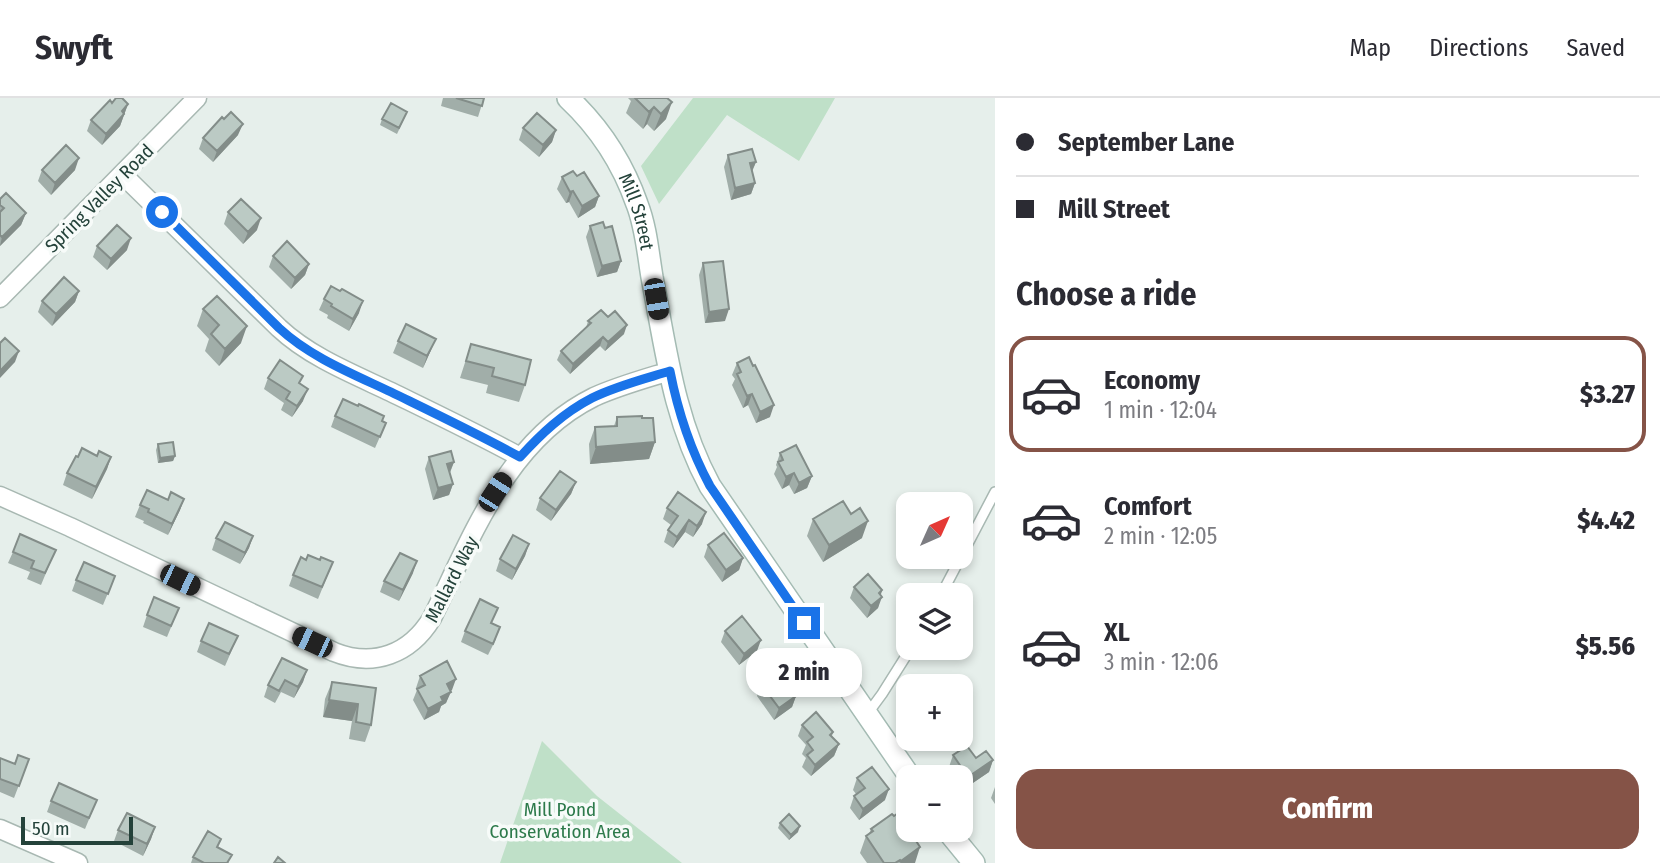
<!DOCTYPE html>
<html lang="en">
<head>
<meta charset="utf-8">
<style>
  body { margin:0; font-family:"Fira Sans Condensed",sans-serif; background:#f2f2f3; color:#2b2b33; height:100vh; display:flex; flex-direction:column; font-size:26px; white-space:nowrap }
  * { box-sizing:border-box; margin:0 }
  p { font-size:23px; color:#7c7c81 }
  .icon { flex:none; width:38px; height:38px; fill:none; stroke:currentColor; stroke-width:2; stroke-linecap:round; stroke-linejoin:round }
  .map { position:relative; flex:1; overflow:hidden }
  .sheet { display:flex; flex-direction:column; background:#fff; width:665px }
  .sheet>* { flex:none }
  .hud { display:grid; align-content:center; height:154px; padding:0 21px; background:#fff }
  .needle { width:46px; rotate:45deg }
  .controls { position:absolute; left:896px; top:394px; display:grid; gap:14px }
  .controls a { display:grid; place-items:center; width:77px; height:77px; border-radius:14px; background:#fff; box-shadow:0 4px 10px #0003; font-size:35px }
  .scale { position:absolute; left:21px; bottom:18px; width:112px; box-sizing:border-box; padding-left:7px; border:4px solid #24423a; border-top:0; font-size:19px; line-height:24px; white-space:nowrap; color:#24423a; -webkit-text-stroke:5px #f7fbf9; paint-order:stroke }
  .end { position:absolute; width:32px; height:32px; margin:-16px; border:9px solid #1a73e8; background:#fff; box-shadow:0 0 0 4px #fff }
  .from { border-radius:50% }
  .bubble { position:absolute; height:49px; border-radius:21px; background:#fff; box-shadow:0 4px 10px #0003; font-size:23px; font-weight:800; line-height:49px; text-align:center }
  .car { position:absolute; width:21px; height:42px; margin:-21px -10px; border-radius:9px; box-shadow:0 0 5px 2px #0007; background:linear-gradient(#222 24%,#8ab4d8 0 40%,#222 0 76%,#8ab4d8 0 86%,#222 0) }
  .hud b { display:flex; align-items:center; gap:24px; height:66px; font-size:26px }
  .hud b+b { border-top:2px solid #e1e1e2 }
  .hud i { width:18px; height:18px; background:#2b2b33 }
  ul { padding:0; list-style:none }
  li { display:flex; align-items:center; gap:21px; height:116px; margin:0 14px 10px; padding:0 7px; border:4px solid transparent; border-radius:21px }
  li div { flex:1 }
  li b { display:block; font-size:26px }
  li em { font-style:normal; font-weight:800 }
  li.active { border-color:#855347 }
  li>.icon { width:63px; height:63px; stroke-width:1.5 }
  h2 { padding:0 21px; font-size:32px; line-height:84px }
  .primary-button { display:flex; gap:14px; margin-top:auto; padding:14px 21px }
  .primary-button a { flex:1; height:80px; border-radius:21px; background:#855347; color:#fff; font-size:28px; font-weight:800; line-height:80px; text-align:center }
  header { display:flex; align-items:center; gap:42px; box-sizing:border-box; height:98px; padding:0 35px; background:#fff; border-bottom:2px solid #e1e1e2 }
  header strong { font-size:33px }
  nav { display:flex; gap:38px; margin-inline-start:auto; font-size:24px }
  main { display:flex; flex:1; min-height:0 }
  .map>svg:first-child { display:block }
  .green { fill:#bfe0c8 }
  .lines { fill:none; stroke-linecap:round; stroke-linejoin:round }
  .lane-casing { stroke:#a8b8b2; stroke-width:12 }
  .street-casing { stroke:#a8b8b2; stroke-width:21 }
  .secondary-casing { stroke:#a4bbb3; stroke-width:24 }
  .lane { stroke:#fff; stroke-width:9 }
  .street { stroke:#fff; stroke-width:18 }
  .secondary { stroke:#fff; stroke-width:21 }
  .wall { fill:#a1aea9 }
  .shaded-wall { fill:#838d89 }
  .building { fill:#bbcac4; stroke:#838d89; stroke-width:2 }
  .route { stroke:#1a73e8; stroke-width:9 }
  .labels { text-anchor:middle; stroke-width:7; stroke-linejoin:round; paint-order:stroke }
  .street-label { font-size:19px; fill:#24423a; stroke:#f7fbf9 }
  .park-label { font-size:19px; fill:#2d7a4b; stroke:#f7fbf9 }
</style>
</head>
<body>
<header>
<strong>Swyft</strong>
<nav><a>Map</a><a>Directions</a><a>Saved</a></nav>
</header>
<main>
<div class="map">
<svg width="995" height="765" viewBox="0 0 995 765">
  <rect width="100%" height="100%" fill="#e6efeb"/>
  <path class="green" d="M693 0H835L799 63 727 17 659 106 641 68Z
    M542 643 597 698 682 765H500Z"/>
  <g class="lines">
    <defs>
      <path id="lane" d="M941 497 995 394
        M868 615 882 596 911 550"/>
      <path id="street" d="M122 76 279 230C310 259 353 276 391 294 434 315 478 336 520 359
        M0 200 197 0
        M0 398 70 429 334 554C374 570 410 556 432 520 472 439 507 342 594 299 618 288 644 281 670 273
        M0 731 78 765"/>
      <g id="secondary">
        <path id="s1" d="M568 0C599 29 623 66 637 106 646 129 648 155 652 179 666 252 674 322 710 388L910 679"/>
        <path d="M947 732 974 765"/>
      </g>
    </defs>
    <use href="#lane" class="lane-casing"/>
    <use href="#street" class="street-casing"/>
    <use href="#secondary" class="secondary-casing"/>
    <use href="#lane" class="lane"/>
    <use href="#street" class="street"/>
    <use href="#secondary" class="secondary"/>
  </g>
  <path class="wall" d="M443 0H484L478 19 441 8Z
    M628 0H667L666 21 654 33 647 26 643 31 626 15 631 3Z
    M112 5 128 6 120 28 102 47 87 33 91 22Z
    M405 19 397 36 380 27 382 21Z
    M523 30 556 32 552 44 539 59 519 42Z
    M238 37 213 64 199 51 203 40Z
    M728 57 756 64 752 74 755 85 751 96 731 102 724 69Z
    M42 72H75L51 97 38 83Z
    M577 78 599 98 595 109 578 120 569 104 566 105 557 91 562 79Z
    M0 101 26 115 21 127 0 148Z
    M228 114 257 132 243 146 224 126Z
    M590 128 605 130 621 163 617 174 597 179 586 139Z
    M97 148 127 152 107 172 93 159Z
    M273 158 309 166 305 177 291 191 269 169Z
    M703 165 725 223 705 225 699 177Z
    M79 193 75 204 52 228 38 214 42 203Z
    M324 201 359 215 349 233 327 220 328 217 319 212Z
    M203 211 241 245 219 268 205 253 209 241 197 228Z
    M608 219 624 236 605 253 600 248 570 276 557 262 561 253 586 230 588 223Z
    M398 243 431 252 423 270 393 255Z
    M471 246 525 287 519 304 486 295 488 287 460 280Z
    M737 265 770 319 756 325 748 307 743 310 732 287 735 281 732 277Z
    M268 280 300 286 303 303 292 319 281 312 284 305 264 291Z
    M335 318 382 323 386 325 375 350 331 329Z
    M617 319 642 320 655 344 649 361 590 366 589 346 595 329 614 328Z
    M158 346 175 358 173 363 158 365 156 352Z
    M780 355 812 378 807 390 794 396 789 387 782 391 774 376 777 369 776 367Z
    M97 358 111 359 107 371 92 401 63 387 67 375 78 359Z
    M429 359 454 364 450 375 453 386 449 397 433 402 425 371Z
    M576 384 571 396 551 423 536 412 540 400Z
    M184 401 180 412 168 437 143 425 144 423 135 419 140 407 168 402Z
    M667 410 702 426 693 439 685 434 673 450 664 444 668 432 671 427 663 421Z
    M813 421 862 440 823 464 807 438Z
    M253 438 249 450 240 466 212 452 216 440Z
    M529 446 525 458 512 482 496 473 500 461Z
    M708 447 743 460 739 472 722 484 704 459Z
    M13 454 51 463 41 487 27 481 30 474 8 465Z
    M306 462H320L333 464 318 501 289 488 293 477Z
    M413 475 399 503 380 494 384 483Z
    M115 478 103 507 72 493 76 482Z
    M854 489 882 492 878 510 867 520 850 500Z
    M179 510 167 539 143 529 147 517Z
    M465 533 496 541 488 557 461 544Z
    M725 533 757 553 739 567 721 544Z
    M238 538 225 568 197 554 201 543Z
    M307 572 303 584 294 600 281 594 275 605 264 599 268 587Z
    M420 578 452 592 450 593 446 605 441 608 439 614 424 622 413 602 417 592 416 590Z
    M332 584 376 590 371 627 365 644 349 641 352 623 323 619 325 601Z
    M761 586 796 598 792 609 774 622 757 598Z
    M802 627 833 634 832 638 839 646 834 658 811 678 802 669 806 660 802 656 806 647 798 638Z
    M953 657 993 662 989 674 964 691 961 686V679H956L949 669Z
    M0 660 15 666 29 661 14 700 0 694Z
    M857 680 885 702 859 722 850 710 854 698 856 696 853 692Z
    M995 689V706L991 700Z
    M97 702 85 731 47 714 51 703Z
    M780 725 798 734 789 742 778 730Z
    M155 729 151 741 143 758 114 743 118 732Z
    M871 731 912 737 915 765H867L860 755 866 738 869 736Z
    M218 750 229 765H191L193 759Z"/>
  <path class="shaded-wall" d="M672 4 666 21 654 33 661 16Z
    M128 6 120 28 102 47 106 36 122 13Z
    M654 9 647 26 643 31 649 14Z
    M243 26 238 37 213 64 217 53Z
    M556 32 552 44 539 59 543 47Z
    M79 60 75 72 51 97 55 85Z
    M756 64 751 75 750 65Z
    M755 85 751 96 731 102 735 90Z
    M573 93 569 104 566 105 570 94Z
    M599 98 595 109 578 120 582 108Z
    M26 115 21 127 0 148 2 139Z
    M261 120 257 132 243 146 248 134Z
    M131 140 127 152 107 172 111 161Z
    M621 163 617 174 597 179 602 168Z
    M309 166 305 177 291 191 295 180Z
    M79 193 75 204 52 228 56 216Z
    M363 203 359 215 349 233 353 221Z
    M729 211 725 223 705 225 709 214Z
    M627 227 624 236 605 253 608 244Z
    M247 228 241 245 219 268 225 251Z
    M603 239 600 248 570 276 573 266Z
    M436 241 431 252 423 270 427 258Z
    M19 253 15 264 0 280V273Z
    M308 291 303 303 292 319 297 308Z
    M752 296 748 307 743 310 747 298Z
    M774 307 770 319 756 325 760 314Z
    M655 344 649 361 590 366 596 349Z
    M175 358 173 363 158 365 160 360Z
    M111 359 107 371 92 401 96 389Z
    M454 364 449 376 447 366Z
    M794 375 789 387 782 391 786 379Z
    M812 378 807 390 794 396 799 385Z
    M576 384 571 396 551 423 556 412Z
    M453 386 449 397 433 402 438 390Z
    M184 401 180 412 168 437 172 426Z
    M706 414 702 426 693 439 697 428Z
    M689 422 685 434 673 450 677 439Z
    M868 423 862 440 823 464 829 447Z
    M253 438 249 450 240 466 245 455Z
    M529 446 525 458 512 482 516 471Z
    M743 460 739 472 722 484 726 472Z
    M417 463 413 475 399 503 403 492Z
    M882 492 879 502 882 499 878 510 867 520 871 508 879 495Z
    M761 542 757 553 739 567 744 556Z
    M307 572 303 584 294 600 298 589Z
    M456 581 452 592 442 598 447 586Z
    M451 594 446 605 441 608 439 614 424 622 428 611 441 599Z
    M796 598 792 609 774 622 779 610Z
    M329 602 358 606 352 623 323 619Z
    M839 646 834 658 811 678 815 667Z
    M993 662 989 674 964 691 968 679Z
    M889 691 885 702 859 722 863 711Z
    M800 728 798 734 789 742 791 737Z
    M155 729 151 741 143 758 147 746Z
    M920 749 915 765H900L901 763Z"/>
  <path class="building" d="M116 0H122L128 6 122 13 124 16 106 36 91 22 110 2 112 5Z
    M456 0H484L482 8Z
    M635 0H667L672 4 661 16 654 9 649 14Z
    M391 5 407 14 399 30 382 21Z
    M231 14 243 26 217 53 203 40 222 19 224 21Z
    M537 15 556 32 543 47 523 30Z
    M66 47 79 60 55 85 42 72Z
    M752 51 756 64 750 65 755 85 735 90 728 57Z
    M573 73 577 78 584 74 599 98 582 108 573 93 570 94 562 79Z
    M6 95 26 115 2 139 0 137V114L4 110 0 107V101Z
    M241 101 261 120 248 134 228 114Z
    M603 124 605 130 612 128 621 163 602 168 590 128Z
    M117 127 131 140 111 161 97 148Z
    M287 143 309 166 295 180 273 158Z
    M723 163 729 211 709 214 703 165Z
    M64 179 79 193 56 216 42 203Z
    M331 188 340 193 342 191 363 203 353 221 331 208 332 206 324 201Z
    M217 198 247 228 225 251 211 236 219 227 203 211Z
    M601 212 608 219 615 213 627 227 608 244 603 239 573 266 561 253 591 225 588 223Z
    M406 226 436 241 427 258 398 243Z
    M5 240 19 253 0 273V245Z
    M471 246 531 262 525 287 492 278 494 270 466 263Z
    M749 259 753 268 755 267 774 307 760 314 752 296 747 298 737 276 741 274 737 265Z
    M280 262 303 278 299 285 308 291 297 308 286 301 290 294 268 280Z
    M343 301 358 308 359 306 384 318 382 323 386 325 380 339 335 318Z
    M642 318V320H653L655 344 596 349 595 329 617 328V319Z
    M173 344 175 358 160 360 158 346Z
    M796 347 812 378 799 385 794 375 786 379 778 364 783 362 780 355Z
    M82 350 97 358 99 353 111 359 96 389 67 375 76 358 78 359Z
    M451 353 454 364 447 366 453 386 438 390 429 359Z
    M560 373 576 384 556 412 540 400Z
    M147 392 168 402 171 394 184 401 172 426 148 414 149 411 140 407Z
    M678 394 706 414 697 428 689 422 677 439 668 432 678 418 667 410Z
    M843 403 851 416 860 410 868 423 829 447 813 421Z
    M225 424 253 438 245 455 216 440Z
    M724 435 743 460 726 472 708 447Z
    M20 436 56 452 45 475 31 470 34 463 13 454Z
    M513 437 529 446 516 471 500 461Z
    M400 455 417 463 403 492 384 483Z
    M308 457 320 462 321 459 333 464 322 489 293 477 301 459 306 462Z
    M84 464 115 478 108 496 76 482Z
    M868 476 882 492 879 495 882 499 871 508 854 489Z
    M154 499 179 510 171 528 147 517Z
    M480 501 498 510 491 525 500 529 493 546 465 533Z
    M742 518 761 542 744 556 725 533Z
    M209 525 238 538 229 556 201 543Z
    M282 560 307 572 298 589 285 582 279 593 268 587Z
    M447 563 456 581 447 586 451 594 441 599 443 603 428 611 417 591 425 587 420 578Z
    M780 574 796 598 779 610 761 586Z
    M332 584 376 590 371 627 356 624 358 606 329 602Z
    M816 614 833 634 830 637 839 646 815 667 807 657 813 652 807 644 813 639 802 627Z
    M967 648 976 660 986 653 993 662 968 679 953 657Z
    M18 657 29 661 19 688 0 681V660L15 666Z
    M872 669 889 691 863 711 854 698 865 690 857 680Z
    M59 685 97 702 89 720 51 703Z
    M908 708V728L907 729 920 749 901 763 900 762 895 765H884L866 738 873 733 871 731 892 716 894 718Z
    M127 715 155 729 147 746 118 732Z
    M789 716 800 728 791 737 780 725Z
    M208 733 221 741 217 749 232 757 227 765H204L193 759Z
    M278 759 285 765H274Z"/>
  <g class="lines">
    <path class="route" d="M162 114 279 230C310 259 353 276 391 294 434 315 478 336 520 359 541 336 563 315 592 300 616 288 644 281 670 273 678 314 690 351 710 388L804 525"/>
  </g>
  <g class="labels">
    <g class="street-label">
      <text transform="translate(99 100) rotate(-45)" y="7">Spring Valley Road</text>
      <text dy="7" stroke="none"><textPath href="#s1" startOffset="135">Mill Street</textPath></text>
      <text transform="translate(451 481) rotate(-63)" y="7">Mallard Way</text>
    </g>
    <g class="park-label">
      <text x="560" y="718">Mill Pond<tspan x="560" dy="22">Conservation Area</tspan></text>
    </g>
  </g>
</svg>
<div class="controls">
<a><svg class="needle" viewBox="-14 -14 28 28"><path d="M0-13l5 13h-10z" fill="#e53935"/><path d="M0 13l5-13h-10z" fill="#7c7c81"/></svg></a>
<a><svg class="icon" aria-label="layers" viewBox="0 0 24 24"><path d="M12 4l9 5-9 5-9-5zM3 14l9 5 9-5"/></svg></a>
<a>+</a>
<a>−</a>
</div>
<div class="scale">50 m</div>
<i class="end from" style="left:162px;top:114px"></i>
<i class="end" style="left:804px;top:525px"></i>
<div class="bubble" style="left:746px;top:550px;width:116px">2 min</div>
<i class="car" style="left:656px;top:201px;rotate:170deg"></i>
<i class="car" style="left:495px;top:394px;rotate:33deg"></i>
<i class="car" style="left:180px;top:482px;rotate:116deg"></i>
<i class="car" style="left:312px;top:544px;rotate:295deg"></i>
</div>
<section class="sheet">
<div class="hud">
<b><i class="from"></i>September Lane</b>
<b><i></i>Mill Street</b>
</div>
<h2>Choose a ride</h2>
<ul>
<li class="active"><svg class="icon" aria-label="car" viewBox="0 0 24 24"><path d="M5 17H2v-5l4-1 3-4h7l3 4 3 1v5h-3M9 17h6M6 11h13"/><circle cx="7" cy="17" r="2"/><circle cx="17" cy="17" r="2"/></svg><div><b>Economy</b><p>1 min · 12:04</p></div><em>$3.27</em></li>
<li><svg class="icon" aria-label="car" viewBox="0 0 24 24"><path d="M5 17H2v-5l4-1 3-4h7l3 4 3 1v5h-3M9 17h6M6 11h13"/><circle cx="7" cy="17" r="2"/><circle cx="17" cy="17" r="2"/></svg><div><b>Comfort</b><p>2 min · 12:05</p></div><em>$4.42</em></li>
<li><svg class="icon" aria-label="car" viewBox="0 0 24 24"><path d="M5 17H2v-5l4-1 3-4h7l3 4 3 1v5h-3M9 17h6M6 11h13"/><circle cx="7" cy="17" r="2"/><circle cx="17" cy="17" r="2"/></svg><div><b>XL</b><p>3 min · 12:06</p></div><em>$5.56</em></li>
</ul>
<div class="primary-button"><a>Confirm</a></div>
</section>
</main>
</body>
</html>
